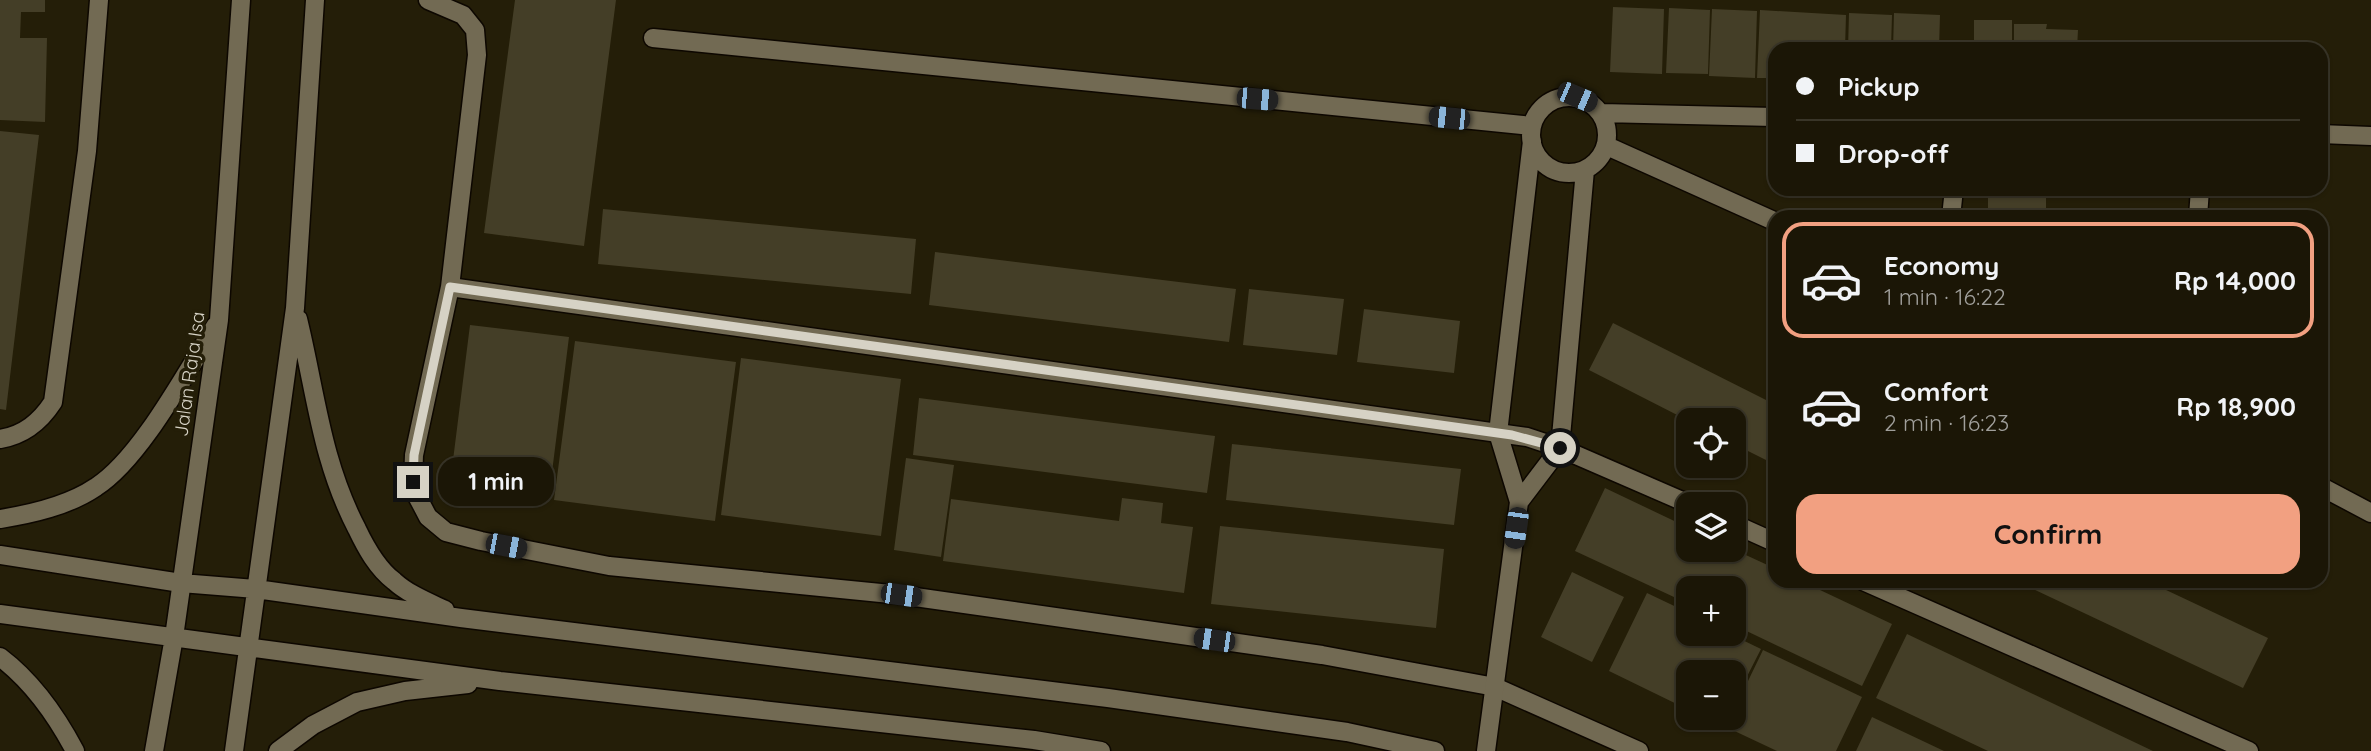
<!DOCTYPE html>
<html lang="en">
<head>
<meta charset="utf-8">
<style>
  body { margin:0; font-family:Quicksand,sans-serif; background:#241f10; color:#f1f3f6; height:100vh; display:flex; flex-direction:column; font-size:26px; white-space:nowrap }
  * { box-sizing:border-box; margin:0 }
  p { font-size:23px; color:#a09f9b }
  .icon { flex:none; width:38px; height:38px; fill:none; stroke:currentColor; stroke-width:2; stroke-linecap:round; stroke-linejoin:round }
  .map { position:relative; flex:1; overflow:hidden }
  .side { position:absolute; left:1768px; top:210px; width:560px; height:378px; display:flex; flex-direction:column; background:#1b1606; border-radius:21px; box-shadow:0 2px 5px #0004,0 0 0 2px #393528 }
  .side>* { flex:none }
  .banner { position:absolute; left:1768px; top:42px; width:560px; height:154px; border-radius:21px; box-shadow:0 2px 5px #0004,0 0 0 2px #393528; display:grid; align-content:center; height:154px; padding:0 28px; background:#1b1606 }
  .buttons { position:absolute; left:1676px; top:408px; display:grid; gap:14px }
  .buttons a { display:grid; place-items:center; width:70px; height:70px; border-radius:14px; background:#1b1606; box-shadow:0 2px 5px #0004,0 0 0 2px #393528; font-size:35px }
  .end { position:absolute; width:32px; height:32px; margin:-16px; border:9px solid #d6d2c5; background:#111; box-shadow:0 0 0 4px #111 }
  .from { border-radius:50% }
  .bubble { position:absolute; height:49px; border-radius:21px; background:#1b1606; box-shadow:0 2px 5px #0004,0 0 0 2px #393528; font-size:23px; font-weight:800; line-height:49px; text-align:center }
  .car { position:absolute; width:21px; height:42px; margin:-21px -10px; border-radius:9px; box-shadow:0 0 5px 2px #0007; background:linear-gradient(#222 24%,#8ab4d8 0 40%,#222 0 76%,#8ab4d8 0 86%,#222 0) }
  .banner b { display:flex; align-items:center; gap:24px; height:66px; font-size:26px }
  .banner b+b { border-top:2px solid #393528 }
  .banner i { width:18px; height:18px; background:#f1f3f6 }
  ul { padding:12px 0 0; list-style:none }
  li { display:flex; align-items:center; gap:21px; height:116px; margin:0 14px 10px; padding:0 14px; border:4px solid transparent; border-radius:21px }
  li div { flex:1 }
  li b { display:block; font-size:26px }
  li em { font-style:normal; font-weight:800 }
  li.selected { border-color:#f2a081 }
  li>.icon { width:63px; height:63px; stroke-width:1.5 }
  .button { display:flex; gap:14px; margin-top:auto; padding:14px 28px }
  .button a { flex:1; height:80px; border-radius:21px; background:#f2a081; color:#111; font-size:28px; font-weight:800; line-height:80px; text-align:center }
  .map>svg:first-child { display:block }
  .building { fill:#443e27 }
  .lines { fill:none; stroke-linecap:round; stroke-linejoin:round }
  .lane-casing { stroke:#0d0700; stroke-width:21 }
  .street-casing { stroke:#0d0700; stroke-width:21 }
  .secondary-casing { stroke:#0d0700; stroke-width:21 }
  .lane { stroke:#726a53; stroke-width:18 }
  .street { stroke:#726a53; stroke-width:18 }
  .secondary { stroke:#726a53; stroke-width:18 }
  .route { stroke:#d6d2c5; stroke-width:9 }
  .labels { text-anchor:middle; stroke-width:7; stroke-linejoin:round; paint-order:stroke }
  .street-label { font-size:19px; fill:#d6d2c5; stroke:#241e08 }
</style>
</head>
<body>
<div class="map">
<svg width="2371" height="751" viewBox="0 0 2371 751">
  <rect width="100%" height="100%" fill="#241e08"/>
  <path class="building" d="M0 0H45V12H21L20 38H47L45 122 0 120Z
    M515 0H616L584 246 484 233Z
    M1613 7 1664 9 1662 74 1610 72Z
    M1669 8 1710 10 1708 74 1666 73Z
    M1712 9 1757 11 1755 78 1709 76Z
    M1760 10 1846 15 1845 49H1774V78H1757Z
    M1849 13 1892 15 1891 49H1848Z
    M1894 13 1940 15 1939 49H1893Z
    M1974 20H2012V49H1974Z
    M2014 24H2047L2046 29 2078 30 2077 49H2014Z
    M0 131 39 135 6 410 0 409Z
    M1988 189H2046V217H1988Z
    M603 209 916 239 911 294 598 264Z
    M935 252 1236 289 1229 342 929 305Z
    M1249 289 1344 299 1337 355 1243 345Z
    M1364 309 1460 321 1454 373 1357 362Z
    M1613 323 1774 404V464L1734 444V420H1687L1589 370Z
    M470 325 569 337 549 496 450 484Z
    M575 341 736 362 715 521 554 500Z
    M741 358 901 379 881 536 721 515Z
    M919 398 1215 436 1207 493 913 455Z
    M1232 444 1461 469 1454 525 1226 500Z
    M906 458 954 465 941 557 894 550Z
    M1605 488 1689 528V550H1735L1774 568V581H1801L1892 624 1862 686 1734 625V588H1689V604L1575 551Z
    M1122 498 1163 503 1161 523 1193 527 1184 593 943 561 951 499 1119 521Z
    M1220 526 1444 549 1436 628 1211 604Z
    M1572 572 1624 597 1592 662 1541 637Z
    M2016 581H2147L2268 638 2243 688Z
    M1647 593 1689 613V634H1730L1761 649 1734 702V672H1689V710L1609 671Z
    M1907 634 2153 751H1988L1876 698Z
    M1763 650 1862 697 1836 751H1777L1726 727 1731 718H1734V710Z
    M1872 717 1944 751H1856Z"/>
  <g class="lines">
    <defs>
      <path id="lane" d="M428 0 463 15 475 30 477 55 450 287 414 455 413 482 418 498 428 517 446 532 481 541 609 566 901 595 1322 655 1495 687 1639 751
        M450 287 1527 437 1560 448 1689 504
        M0 439C24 435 40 422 53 402L87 151 99 0
        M1734 524 1774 542
        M1863 581 2249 751"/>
      <path id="street" d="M653 38 1532 126
        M1531 135a38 38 0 1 1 76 0a38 38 0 1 1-76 0Z
        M1601 113 1774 117
        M2320 134 2371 136
        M1607 146 1774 221
        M1951 217 1954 189
        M2198 217 2200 189
        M2320 486 2371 513
        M1519 502 1560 448 1585 170
        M1486 751 1519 502 1498 433 1532 141"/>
      <path id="secondary" d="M298 319C316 393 321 460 357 529 366 548 377 568 394 581 408 594 428 602 445 610
        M0 519C32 514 68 506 96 487 141 458 186 372 216 325
        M0 555 181 583 256 589 461 618 1108 698 1347 732 1435 751
        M0 614 500 681 1034 740 1101 751
        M0 657C33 682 56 715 75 751
        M154 751 174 637 219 320 241 0
        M234 751 295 308 315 0
        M278 751 313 725 357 702 405 691 468 684"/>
    </defs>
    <use href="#lane" class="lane-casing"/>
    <use href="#street" class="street-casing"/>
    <use href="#secondary" class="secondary-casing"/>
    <use href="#lane" class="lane"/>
    <use href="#street" class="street"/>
    <use href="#secondary" class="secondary"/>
  </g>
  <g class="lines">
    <path class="route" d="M413 482 414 455 450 287 1512 435 1560 448"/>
  </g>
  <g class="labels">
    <g class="street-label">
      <text transform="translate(189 374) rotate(-82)" y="7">Jalan Raja Isa</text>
    </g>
  </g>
</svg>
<div class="buttons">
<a><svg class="icon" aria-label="locate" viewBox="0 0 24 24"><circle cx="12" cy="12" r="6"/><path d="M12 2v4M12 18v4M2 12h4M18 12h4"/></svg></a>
<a><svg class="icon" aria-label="layers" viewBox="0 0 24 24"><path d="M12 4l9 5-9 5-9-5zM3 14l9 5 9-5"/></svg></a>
<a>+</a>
<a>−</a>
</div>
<i class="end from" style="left:1560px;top:448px"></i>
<i class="end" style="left:413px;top:482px"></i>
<div class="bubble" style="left:438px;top:457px;width:116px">1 min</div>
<i class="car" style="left:1577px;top:97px;rotate:113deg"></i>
<i class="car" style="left:1257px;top:99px;rotate:95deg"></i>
<i class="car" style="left:1449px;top:118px;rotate:276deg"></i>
<i class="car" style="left:1516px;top:528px;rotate:188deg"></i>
<i class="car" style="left:506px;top:546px;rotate:101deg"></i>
<i class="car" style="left:901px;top:595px;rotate:98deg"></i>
<i class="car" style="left:1214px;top:640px;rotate:278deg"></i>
<div class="banner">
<b><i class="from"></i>Pickup</b>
<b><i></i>Drop-off</b>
</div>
<section class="side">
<ul>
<li class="selected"><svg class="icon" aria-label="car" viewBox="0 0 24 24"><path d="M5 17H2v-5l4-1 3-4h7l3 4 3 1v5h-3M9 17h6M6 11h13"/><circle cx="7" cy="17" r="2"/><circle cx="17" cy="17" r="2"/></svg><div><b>Economy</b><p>1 min · 16:22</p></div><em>Rp 14,000</em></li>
<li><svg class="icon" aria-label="car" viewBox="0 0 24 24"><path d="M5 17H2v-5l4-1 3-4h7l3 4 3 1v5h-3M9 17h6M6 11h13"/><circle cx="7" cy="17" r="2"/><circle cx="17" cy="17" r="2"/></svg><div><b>Comfort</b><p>2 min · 16:23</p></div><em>Rp 18,900</em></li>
</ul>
<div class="button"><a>Confirm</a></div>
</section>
</div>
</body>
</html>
